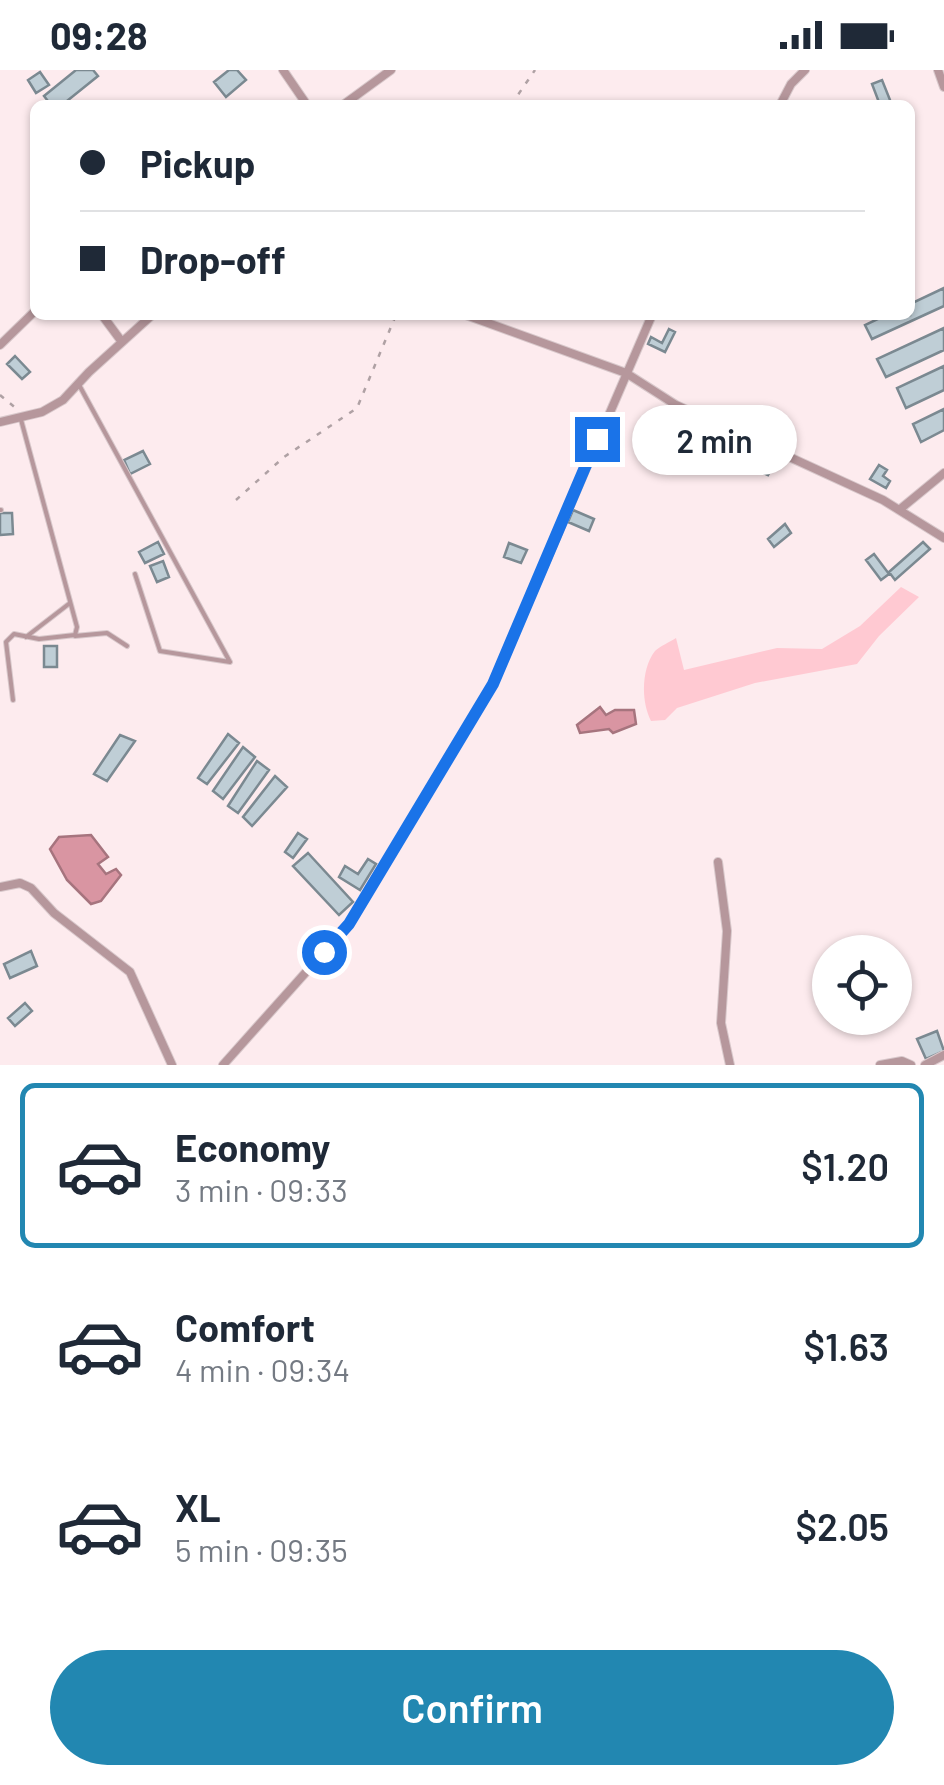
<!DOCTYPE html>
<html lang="en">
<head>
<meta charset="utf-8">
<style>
  body { margin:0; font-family:Barlow,sans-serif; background:#f6f6f7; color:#1f2937; height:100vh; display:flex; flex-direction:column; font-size:38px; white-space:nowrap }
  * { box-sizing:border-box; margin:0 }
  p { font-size:32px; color:#747a83 }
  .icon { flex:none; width:55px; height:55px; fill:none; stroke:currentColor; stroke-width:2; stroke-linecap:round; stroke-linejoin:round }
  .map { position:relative; height:995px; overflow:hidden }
  .drawer { display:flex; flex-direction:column; background:#fff; flex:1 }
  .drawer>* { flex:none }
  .hud { position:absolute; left:30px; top:30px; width:885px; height:220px; border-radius:15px; box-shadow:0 2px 8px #0004; display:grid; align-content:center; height:220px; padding:0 50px; background:#fff }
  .buttons { position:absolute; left:812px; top:865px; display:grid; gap:20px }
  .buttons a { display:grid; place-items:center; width:100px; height:100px; border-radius:50%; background:#fff; box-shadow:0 2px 8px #0004; font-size:50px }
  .end { position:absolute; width:45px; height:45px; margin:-22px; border:12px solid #1a73e8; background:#fff; box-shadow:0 0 0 5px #fff }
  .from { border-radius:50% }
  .bubble { position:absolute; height:70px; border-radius:35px; background:#fff; box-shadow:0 2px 8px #0004; font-size:32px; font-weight:600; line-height:70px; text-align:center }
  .hud b { display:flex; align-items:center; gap:35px; height:95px; font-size:38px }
  .hud b+b { border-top:2px solid #e0e1e3 }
  .hud i { width:25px; height:25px; background:#1f2937 }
  ul { padding:18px 0 0; list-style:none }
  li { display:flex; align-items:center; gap:30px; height:165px; margin:0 20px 15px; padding:0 30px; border:5px solid transparent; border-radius:15px }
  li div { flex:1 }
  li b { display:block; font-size:38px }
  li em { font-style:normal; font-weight:600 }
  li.current { border-color:#2287b1 }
  li>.icon { width:90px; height:90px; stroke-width:1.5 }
  .action { display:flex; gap:20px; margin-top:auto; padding:20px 50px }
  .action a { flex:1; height:115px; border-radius:60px; background:#2287b1; color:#fff; font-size:40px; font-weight:600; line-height:115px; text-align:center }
  .status { display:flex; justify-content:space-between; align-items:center; height:70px; padding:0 50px; background:#fff; direction:ltr }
  .status svg { height:28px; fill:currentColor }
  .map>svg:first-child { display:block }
  .green { fill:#ffc9d2 }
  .water { fill:#d995a2; stroke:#a6747e; stroke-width:2.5 }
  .building { fill:#bfced6; stroke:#7b8991; stroke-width:2.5 }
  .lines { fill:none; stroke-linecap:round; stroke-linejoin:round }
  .service-casing { stroke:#d8c8cb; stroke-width:6 }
  .minor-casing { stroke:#d8c8cb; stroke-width:10 }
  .path { stroke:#afa1a4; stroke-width:2.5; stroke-dasharray:5 8; stroke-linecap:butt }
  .service { stroke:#b6979c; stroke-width:4 }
  .minor { stroke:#b6979c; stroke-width:8 }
  .route { stroke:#1a73e8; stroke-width:12 }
</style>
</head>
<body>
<div class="status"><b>09:28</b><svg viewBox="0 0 49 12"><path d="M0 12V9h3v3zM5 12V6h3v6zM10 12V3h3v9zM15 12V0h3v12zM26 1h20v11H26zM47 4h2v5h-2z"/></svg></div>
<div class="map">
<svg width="944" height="995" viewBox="0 0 944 995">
  <rect width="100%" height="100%" fill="#fdebee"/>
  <path class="green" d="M901 517 919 527 879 566 857 594 755 613 677 638 665 650 651 651C641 632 641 599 655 581 660 576 670 572 676 568L684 600 777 578 822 579 860 556Z"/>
  <path class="water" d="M600 637 606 645 615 640H634L636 654 613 663 609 659 580 663 577 655Z
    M91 765 108 787 98 794 106 804 116 799 121 805 101 831 91 834 67 810 50 779 59 767Z"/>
  <path class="building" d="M76 0H93L98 6 62 35H51L44 26Z
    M229 0H237L246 10 226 27 214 12Z
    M40 2 49 15 36 23 28 10Z
    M882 10 892 35H880L872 14Z
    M944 218V236L872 269 865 255 886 245H910V234Z
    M944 258V280L886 307 877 289Z
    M669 259 675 262 665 282 648 274 651 267 662 273Z
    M15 286 30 302 22 309 7 294Z
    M944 296V320L906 338 897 318Z
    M944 339V360L921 372 913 354Z
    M143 381 150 394 130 404 124 390Z
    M758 383 775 391 768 405 759 401 763 394 755 390Z
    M879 395 887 400 883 406 890 411 886 418 870 409Z
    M573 440 594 449 589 461 568 452Z
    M0 443H12L13 464 0 465Z
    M785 454 791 463 774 477 768 469Z
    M158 472 164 484 145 493 139 482Z
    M923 472 930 479 895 510 889 502Z
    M509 473 527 480 521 493 504 487Z
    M874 484 889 504 881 510 866 490Z
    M163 491 169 507 157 512 150 496Z
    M44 576H57V597H44Z
    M228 664 239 673 207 714 198 708Z
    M120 665 135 671 107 711 94 704Z
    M243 677 255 687 223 729 213 721Z
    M257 691 269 700 238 743 228 736Z
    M275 706 287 717 252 756 243 747Z
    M298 763 307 769 293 788 285 782Z
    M308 783 353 832 339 845 293 796Z
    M368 789 376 794 360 820 339 807 345 796 358 804Z
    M31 881 37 896 10 908 4 894Z
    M25 933 32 941 15 956 8 948Z
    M937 961 944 981 926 989 917 969Z"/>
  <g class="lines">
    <defs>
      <path id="service" d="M78 313 230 592 160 581 135 504
        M0 440H1
        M75 566 107 563 127 576
        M26 567 70 533
        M13 630 6 572 14 564 39 569 75 565 77 557 20 346"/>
      <path id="minor" d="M283 0 307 35
        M938 0 944 17
        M343 35 391 0
        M780 35 791 14 805 0
        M102 245 122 272
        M466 245 626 303 676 335 883 430 944 468
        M0 275 35 241
        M0 352 42 342 63 330 89 302 152 245
        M899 440 944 403
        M718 792 727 861 721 953 730 995
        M0 817 20 813 31 818 54 843 130 902 172 995
        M223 995 349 854 493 614 652 245
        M880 995 902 991 911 995
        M925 995 944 985"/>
    </defs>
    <use href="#service" class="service-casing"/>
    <use href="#minor" class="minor-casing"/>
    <path class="path" d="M511 35 535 0
      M0 325 18 340
      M236 430 284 387 357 338 396 245"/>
    <use href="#service" class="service"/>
    <use href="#minor" class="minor"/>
  </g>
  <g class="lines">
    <path class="route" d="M324 882 349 854 493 614 597 369"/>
  </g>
</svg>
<div class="buttons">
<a><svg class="icon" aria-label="locate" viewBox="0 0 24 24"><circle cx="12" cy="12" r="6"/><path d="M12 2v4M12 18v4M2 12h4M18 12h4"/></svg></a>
</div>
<i class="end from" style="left:324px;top:882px"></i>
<i class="end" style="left:597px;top:369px"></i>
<div class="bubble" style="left:632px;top:335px;width:165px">2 min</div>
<div class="hud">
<b><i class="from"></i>Pickup</b>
<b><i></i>Drop-off</b>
</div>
</div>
<section class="drawer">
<ul>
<li class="current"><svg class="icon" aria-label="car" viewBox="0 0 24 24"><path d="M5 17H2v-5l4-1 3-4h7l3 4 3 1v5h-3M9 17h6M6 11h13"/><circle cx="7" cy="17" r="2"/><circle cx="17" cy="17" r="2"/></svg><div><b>Economy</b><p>3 min · 09:33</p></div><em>$1.20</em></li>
<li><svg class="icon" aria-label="car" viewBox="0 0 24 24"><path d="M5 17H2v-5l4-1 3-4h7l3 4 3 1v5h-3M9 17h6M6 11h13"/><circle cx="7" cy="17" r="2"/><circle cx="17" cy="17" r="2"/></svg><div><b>Comfort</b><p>4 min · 09:34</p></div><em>$1.63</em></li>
<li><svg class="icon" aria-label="car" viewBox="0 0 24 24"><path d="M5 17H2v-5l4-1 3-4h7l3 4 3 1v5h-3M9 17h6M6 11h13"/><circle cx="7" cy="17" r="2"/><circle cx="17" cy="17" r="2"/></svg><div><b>XL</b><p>5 min · 09:35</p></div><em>$2.05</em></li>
</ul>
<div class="action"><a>Confirm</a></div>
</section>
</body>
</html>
